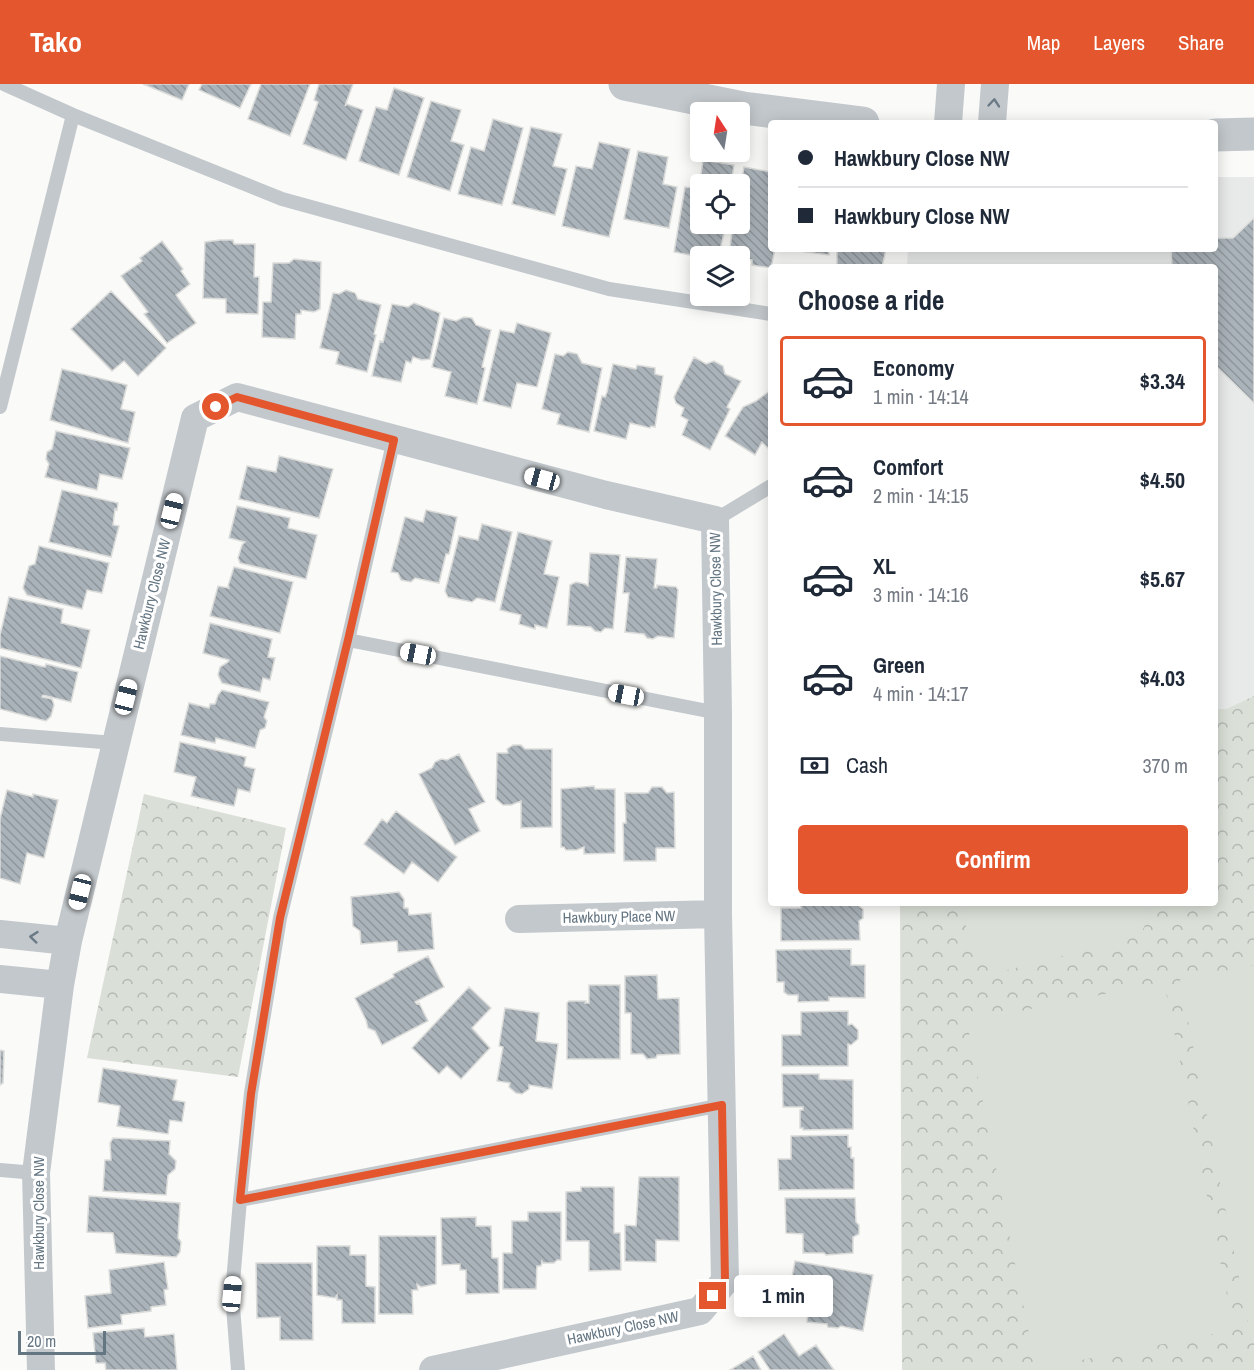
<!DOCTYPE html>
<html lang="en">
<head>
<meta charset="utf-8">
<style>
  body { margin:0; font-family:"Archivo Narrow",sans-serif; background:#f6f6f7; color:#1f2937; height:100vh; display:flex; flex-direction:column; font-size:22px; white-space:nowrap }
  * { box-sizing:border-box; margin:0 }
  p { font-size:20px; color:#747a83 }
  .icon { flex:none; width:33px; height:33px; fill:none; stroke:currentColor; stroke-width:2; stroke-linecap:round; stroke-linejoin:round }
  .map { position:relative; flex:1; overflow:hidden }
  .sheet { position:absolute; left:768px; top:180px; width:450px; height:642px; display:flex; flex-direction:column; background:#fff; border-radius:6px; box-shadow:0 3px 15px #0003 }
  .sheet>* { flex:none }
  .banner { position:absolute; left:768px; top:36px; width:450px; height:132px; border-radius:6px; box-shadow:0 3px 15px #0003; display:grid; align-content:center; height:132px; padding:0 30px; background:#fff }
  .needle { width:39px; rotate:348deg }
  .buttons { position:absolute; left:690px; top:18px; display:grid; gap:12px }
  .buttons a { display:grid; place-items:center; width:60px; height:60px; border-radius:6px; background:#fff; box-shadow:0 3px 15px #0003; font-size:30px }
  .scale { position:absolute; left:18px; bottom:15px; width:88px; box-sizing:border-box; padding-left:6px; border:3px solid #657683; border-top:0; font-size:16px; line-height:21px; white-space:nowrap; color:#657683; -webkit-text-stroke:4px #fff; paint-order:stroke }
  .end { position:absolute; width:27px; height:27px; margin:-14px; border:8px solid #e4572e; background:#fff; box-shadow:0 0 0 3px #fff }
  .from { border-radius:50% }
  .bubble { position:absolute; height:42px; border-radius:6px; background:#fff; box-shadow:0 3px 15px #0003; font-size:20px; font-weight:700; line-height:42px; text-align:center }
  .car { position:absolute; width:18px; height:36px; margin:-18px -9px; border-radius:8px; box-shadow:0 0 4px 2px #0007; background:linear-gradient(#fff 24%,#345 0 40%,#fff 0 76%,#345 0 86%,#fff 0) }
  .banner b { display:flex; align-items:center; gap:21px; height:57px; font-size:22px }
  .banner b+b { border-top:2px solid #e0e1e3 }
  .banner i { width:15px; height:15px; background:#1f2937 }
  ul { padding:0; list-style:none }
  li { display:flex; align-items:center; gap:18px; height:90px; margin:0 12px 9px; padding:0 18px; border:3px solid transparent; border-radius:6px }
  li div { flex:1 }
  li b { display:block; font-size:22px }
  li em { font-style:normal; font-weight:700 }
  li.current { border-color:#e4572e }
  li>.icon { width:54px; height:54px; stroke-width:1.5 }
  h2 { padding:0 30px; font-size:27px; line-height:72px }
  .pay { display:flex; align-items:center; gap:15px; height:66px; padding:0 30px; font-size:22px }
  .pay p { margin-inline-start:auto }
  .primary-button { display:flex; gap:12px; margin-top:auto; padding:12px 30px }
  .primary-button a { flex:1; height:69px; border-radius:6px; background:#e4572e; color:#fff; font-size:24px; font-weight:700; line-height:69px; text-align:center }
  header { display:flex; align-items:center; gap:36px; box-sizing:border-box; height:84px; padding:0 30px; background:#e4572e; color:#fff }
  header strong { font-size:28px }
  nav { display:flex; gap:33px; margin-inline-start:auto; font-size:21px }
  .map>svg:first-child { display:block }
  .built { fill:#e8e9e9 }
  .park { fill:url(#park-crowns) }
  .pitch { fill:#dadfd7 }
  .building { fill:url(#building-back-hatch); stroke:#dcdcda; stroke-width:1.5 }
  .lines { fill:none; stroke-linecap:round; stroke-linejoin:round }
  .service { stroke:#c3c8cc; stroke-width:14 }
  .minor { stroke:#c3c8cc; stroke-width:28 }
  .tertiary { stroke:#c3c8cc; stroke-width:33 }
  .oneway { stroke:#6a7a87 }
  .route { stroke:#e4572e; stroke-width:8 }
  .labels { text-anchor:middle; stroke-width:6; stroke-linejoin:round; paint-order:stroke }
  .street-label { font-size:15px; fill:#657683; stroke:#fff }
</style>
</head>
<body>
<header>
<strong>Tako</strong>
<nav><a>Map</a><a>Layers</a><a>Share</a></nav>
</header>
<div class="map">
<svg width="1254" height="1286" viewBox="0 0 1254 1286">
  <defs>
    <pattern id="park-crowns" width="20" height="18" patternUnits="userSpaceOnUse" patternTransform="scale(1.5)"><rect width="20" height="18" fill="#dadfd7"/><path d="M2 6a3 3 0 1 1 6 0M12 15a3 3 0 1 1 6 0" fill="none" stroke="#b4b9b4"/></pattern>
    <pattern id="building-back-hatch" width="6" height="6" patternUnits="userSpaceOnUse" patternTransform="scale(1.5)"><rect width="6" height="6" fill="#aab3b9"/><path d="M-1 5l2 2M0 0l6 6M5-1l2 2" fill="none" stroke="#8e969c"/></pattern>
  </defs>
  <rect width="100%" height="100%" fill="#fafaf8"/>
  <path class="built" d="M1215 93H1254V612L1226 625H1215V183H907L908 165H1215Z"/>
  <path class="park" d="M1254 612V1286H902L900 819H1215V625H1226Z
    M144 710 286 744 238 993 87 974Z"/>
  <path class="pitch" d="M961 819H1155L1140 852 1000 888 972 870Z
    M1254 881V1243L1249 1244 1180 896Z
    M1164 898 1234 1246 1036 1285 967 938Z"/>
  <path class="building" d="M143 0H189L182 16Z
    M202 0H251L240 24 199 6Z
    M261 0H310L290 52 248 35Z
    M319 0H353L345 22 347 20 363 26 346 76 303 60 318 18 314 16Z
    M394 4 424 14 399 91 359 77 376 23 387 26Z
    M431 17 461 26 451 57 464 61 450 107 407 93Z
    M493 35 523 44 502 121 458 110 471 63 484 67Z
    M531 43 562 50 553 82 567 85 555 131 512 120Z
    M599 58 630 65 609 153 562 142 576 82 592 85Z
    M638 67 668 73 663 100 677 103 669 144 624 135Z
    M703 76 734 81 731 100H700V140H726L719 171 696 167 695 172 674 168 685 103 699 105Z
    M744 83 771 88 769 117 771 118V165H775L771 184 752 181V176L740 174V172H729L733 140H740V107Z
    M1254 134V319L1215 281V183H1172L1171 165H1215V154H1233Z
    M220 156H233L234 160H255L254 193H259L258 230 226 229V215L203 214 205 158Z
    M162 157 183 185 181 187 190 200 176 211 196 239 167 259 144 230 148 228 121 192 142 177 140 174Z
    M784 165H829V171Z
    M837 165H886L882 183H837Z
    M294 175 321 178 320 225 314 228 301 226V230H296L295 255 262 253 263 218H271L273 179H289Z
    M346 206 355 209 358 215 381 221 374 250 376 251 367 288 336 280 339 268 320 264 333 209 339 210Z
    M111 207 166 264 138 292 124 277 112 287 71 245Z
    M414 219 440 229 430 275 422 276 413 273 411 279 406 277 401 298 372 292 380 257 383 258 392 220 408 223Z
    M464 233 472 234 476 241 491 246 482 283 485 284 477 320 445 312 451 288 432 283 444 234 456 237Z
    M517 239 551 249 537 303 517 299 511 324 483 317 500 246 514 249Z
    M568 268 577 270 582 279 602 284 589 348 557 340 560 330 542 325 555 270 563 272Z
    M694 273 706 280 714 277 723 282 725 290 741 297 727 323 730 325 710 366 682 351 688 336 681 332 684 324 676 319 674 313Z
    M613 280 636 285 637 281 655 284V290L663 292 655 343 651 342 650 344 630 339 626 355 594 347 602 312 605 313 607 308Z
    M62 285 127 301 121 325 135 328 128 359 50 336Z
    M771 306V367L762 358 755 371 725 352 743 323 756 317Z
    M56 347 130 364 122 395 100 390 97 406 45 393 49 380 46 375 47 368 52 365Z
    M279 372 333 385 319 434 239 415 247 382 276 388Z
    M62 406 118 419 117 426 115 425 113 441 119 442 111 473 49 458Z
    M237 422 290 434 288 444 317 451 306 495 240 479 238 474 242 461 245 458 229 454Z
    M426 426 457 433 449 470H446L439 499 415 494 411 498 401 496 398 489 391 488 405 433 423 438Z
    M482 440 512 448 495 518 477 514 472 518 448 513 445 507 459 452 478 456Z
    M518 448 552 457 544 490 559 493 547 544 535 541V545L519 540 521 531 500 526Z
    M39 462 109 479 102 509 87 506 82 525 27 511 23 504 29 482 35 480Z
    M590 469 620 471 613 545 605 544 601 548 595 547 591 543 567 541 570 501 576 498 585 500 588 502Z
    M626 473 657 475 654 504H657V501L676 503 678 506 674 554 658 552 653 555 647 554 644 550 625 548 629 509H623Z
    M234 483 293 498 280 549 210 532 218 502 229 504 228 502Z
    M9 513 63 525 61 539 90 546 81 584 0 564V551Z
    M210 539 272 555 268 573 275 574 270 596 263 594 260 608 222 599 218 591 220 583 228 578 229 576 203 569Z
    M0 572 45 583 46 580 78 588 71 618 43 611 42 613 52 615 54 621 51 632 46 637 0 625Z
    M222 606 269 618 264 633 267 637 265 644 260 646 255 664 216 654 215 659 181 651 189 619 209 624 210 620H215L218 611Z
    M180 658 246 673 244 682 255 685 250 708 238 705 234 722 191 712 196 693 174 688Z
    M513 661H521L525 665H552V743L521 744V717L511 721H503L496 715 497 669H508L507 665Z
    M459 670 485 718 469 725 480 747 455 761 419 690 432 684 435 678 441 675 447 676Z
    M594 702 595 705H615V769L584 770V763L577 766H566L564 763H561V705Z
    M652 703H662L667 709 674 708 675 764H656V777H624L623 739H626L625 709H648Z
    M7 706 33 713V710L58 716 44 774 27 769 20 800 0 794V735Z
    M396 727 457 773 438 798 412 778 404 790 364 760 382 735 387 739Z
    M399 808 404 815V824H408L409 831 431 829 434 865 398 868 397 857 361 860 360 847 353 842 351 813Z
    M800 819H859V822L863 825V834L859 837 860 856 781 857V824H801Z
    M851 865V881H865V914L829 913V917L798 918V911H788L784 908V898H777L776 866Z
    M428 872 444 903 415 918 417 920 419 919 428 937 382 961 375 947 368 944 366 936 355 914 394 893 393 890Z
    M657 891 658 915 679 914 680 970 657 971 656 974 647 975 643 970H631V929H625V892Z
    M589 901H620V975H567V919L569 917H586L585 919H589Z
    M469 903 491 924 472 944 490 964 461 995 447 982 439 990 412 964Z
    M505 924 539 929 536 957 558 960 552 1005 529 1001V1005L522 1010 516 1009 509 1003 510 999 497 997 503 963 499 962Z
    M848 927V941L852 940 858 946V955L851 961 848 960V982H782V951H801V928Z
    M0 966 4 967 3 999 0 1001Z
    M103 984 177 996 173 1016 185 1018 182 1038 170 1036 168 1050 117 1042 120 1022 98 1018Z
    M782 990H819V995L853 996V1045L803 1046V1044H800V1026H803V1023H783Z
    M848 1051V1063H851V1074H854V1105L779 1106 778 1075H791V1052Z
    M113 1054 170 1057 169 1070 176 1077 175 1085 168 1091 166 1111 103 1107 105 1076H111L110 1059Z
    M639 1093H679V1157L656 1156V1178L625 1177V1141L636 1142Z
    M581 1103H614V1149H620L621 1186 589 1187V1157H566V1108L581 1107Z
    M89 1112 180 1119 178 1154 181 1158 180 1168 176 1173 116 1169 113 1149 87 1148Z
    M785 1114H855L856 1138 859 1141V1150L853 1153V1169L826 1171 824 1169H803V1150L786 1149Z
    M528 1128H561V1176H557L554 1179H543L542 1177 541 1182H537L536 1205H503V1169H512V1137H528Z
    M476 1133V1142H491L492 1174H498L499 1209 466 1210V1186H460V1180L442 1181 441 1134Z
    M379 1152H436V1200L421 1203 417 1200 418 1206H412L413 1230H379Z
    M317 1162H350V1171H366V1202L375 1203V1239H342V1216H337V1211L335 1214 317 1211Z
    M795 1177 873 1191 863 1247 841 1242 838 1244 828 1243 827 1240 807 1238 808 1219 803 1218 804 1212 789 1209Z
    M164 1178 168 1205 164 1206 166 1221 151 1223V1227L121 1231 122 1240 88 1244 85 1212 111 1209 109 1186Z
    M256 1179H312L313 1256H280V1233L257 1234Z
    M144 1244 145 1253 174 1250 177 1286H106L105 1279H96L93 1249Z
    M784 1250 799 1272 816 1261 834 1286H770L758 1268Z
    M753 1272 761 1286H730Z"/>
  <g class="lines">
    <path class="service" d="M4 0 73 31 282 115 609 205 771 230
      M0 323 73 31
      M715 436 771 402
      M348 556 718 629
      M0 650 115 659
      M0 1086 36 1089
      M240 1116 722 1021
      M238 1286 232 1210 240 1116 251 1009 280 834 348 556 394 355"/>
    <path class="minor" d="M948 39 951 0
      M992 39 995 0
      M519 835 718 830
      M0 850 68 857
      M0 895 60 901
      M41 1286 36 1089 60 901 68 857 195 334 237 313 606 411 715 436 718 629V830L725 1197 700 1227 433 1286"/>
    <path class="tertiary" d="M625 0 743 24 863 39
      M1215 51 1254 50"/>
  </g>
  <defs><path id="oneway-chevron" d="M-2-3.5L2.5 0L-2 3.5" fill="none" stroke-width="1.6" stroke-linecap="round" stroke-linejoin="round" transform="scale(1.5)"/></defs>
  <g class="oneway">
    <use href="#oneway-chevron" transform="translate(994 19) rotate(-85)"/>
    <use href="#oneway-chevron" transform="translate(34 853) rotate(-174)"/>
  </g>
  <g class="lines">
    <path class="route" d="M216 323 237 313 394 356 348 556 280 834 251 1010 240 1116 722 1021 725 1197 713 1212"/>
  </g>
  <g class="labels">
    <g class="street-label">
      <text transform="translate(716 505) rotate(-91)" y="5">Hawkbury Close NW</text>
      <text transform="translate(152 510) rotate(-76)" y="5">Hawkbury Close NW</text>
      <text transform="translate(619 833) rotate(-1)" y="5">Hawkbury Place NW</text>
      <text transform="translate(39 1129) rotate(-90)" y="5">Hawkbury Close NW</text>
      <text transform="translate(623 1244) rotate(-12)" y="5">Hawkbury Close NW</text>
    </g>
  </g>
</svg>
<div class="buttons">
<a><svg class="needle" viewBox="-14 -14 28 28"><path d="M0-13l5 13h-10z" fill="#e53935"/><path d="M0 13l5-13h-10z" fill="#747a83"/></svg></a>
<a><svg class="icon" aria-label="locate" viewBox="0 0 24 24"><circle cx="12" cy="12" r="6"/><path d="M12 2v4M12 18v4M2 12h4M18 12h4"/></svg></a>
<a><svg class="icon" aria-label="layers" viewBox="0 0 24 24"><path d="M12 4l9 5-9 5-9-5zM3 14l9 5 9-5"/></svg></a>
</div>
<div class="scale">20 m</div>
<i class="end from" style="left:216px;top:323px"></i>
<i class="end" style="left:713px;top:1212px"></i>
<div class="bubble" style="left:734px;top:1191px;width:99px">1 min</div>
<i class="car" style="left:542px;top:395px;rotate:285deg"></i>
<i class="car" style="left:172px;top:427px;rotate:14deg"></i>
<i class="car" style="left:418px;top:570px;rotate:281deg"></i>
<i class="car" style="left:626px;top:611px;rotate:281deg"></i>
<i class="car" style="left:126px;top:613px;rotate:14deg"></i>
<i class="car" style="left:80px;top:808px;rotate:194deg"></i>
<i class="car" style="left:232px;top:1210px;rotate:5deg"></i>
<div class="banner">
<b><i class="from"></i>Hawkbury Close NW</b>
<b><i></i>Hawkbury Close NW</b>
</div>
<section class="sheet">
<h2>Choose a ride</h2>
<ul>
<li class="current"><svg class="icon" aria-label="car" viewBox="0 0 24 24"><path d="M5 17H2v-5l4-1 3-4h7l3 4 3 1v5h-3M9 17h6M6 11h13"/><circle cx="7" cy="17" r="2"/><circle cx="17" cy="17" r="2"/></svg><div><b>Economy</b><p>1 min · 14:14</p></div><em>$3.34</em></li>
<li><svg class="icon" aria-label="car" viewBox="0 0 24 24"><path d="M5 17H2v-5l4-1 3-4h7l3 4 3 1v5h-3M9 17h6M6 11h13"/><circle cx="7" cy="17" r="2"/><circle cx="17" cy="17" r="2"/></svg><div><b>Comfort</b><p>2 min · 14:15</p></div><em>$4.50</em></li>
<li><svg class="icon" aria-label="car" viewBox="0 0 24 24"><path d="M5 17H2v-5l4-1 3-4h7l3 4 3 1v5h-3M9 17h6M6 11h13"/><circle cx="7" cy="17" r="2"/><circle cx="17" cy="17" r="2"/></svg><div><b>XL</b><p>3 min · 14:16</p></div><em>$5.67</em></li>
<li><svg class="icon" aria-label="car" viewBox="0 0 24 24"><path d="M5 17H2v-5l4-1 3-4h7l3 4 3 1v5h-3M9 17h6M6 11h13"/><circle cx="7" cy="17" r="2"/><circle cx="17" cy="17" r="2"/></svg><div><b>Green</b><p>4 min · 14:17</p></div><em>$4.03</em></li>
</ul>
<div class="pay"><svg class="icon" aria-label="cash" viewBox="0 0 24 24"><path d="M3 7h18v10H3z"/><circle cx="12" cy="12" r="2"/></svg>Cash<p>370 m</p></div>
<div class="primary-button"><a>Confirm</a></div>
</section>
</div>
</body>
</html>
